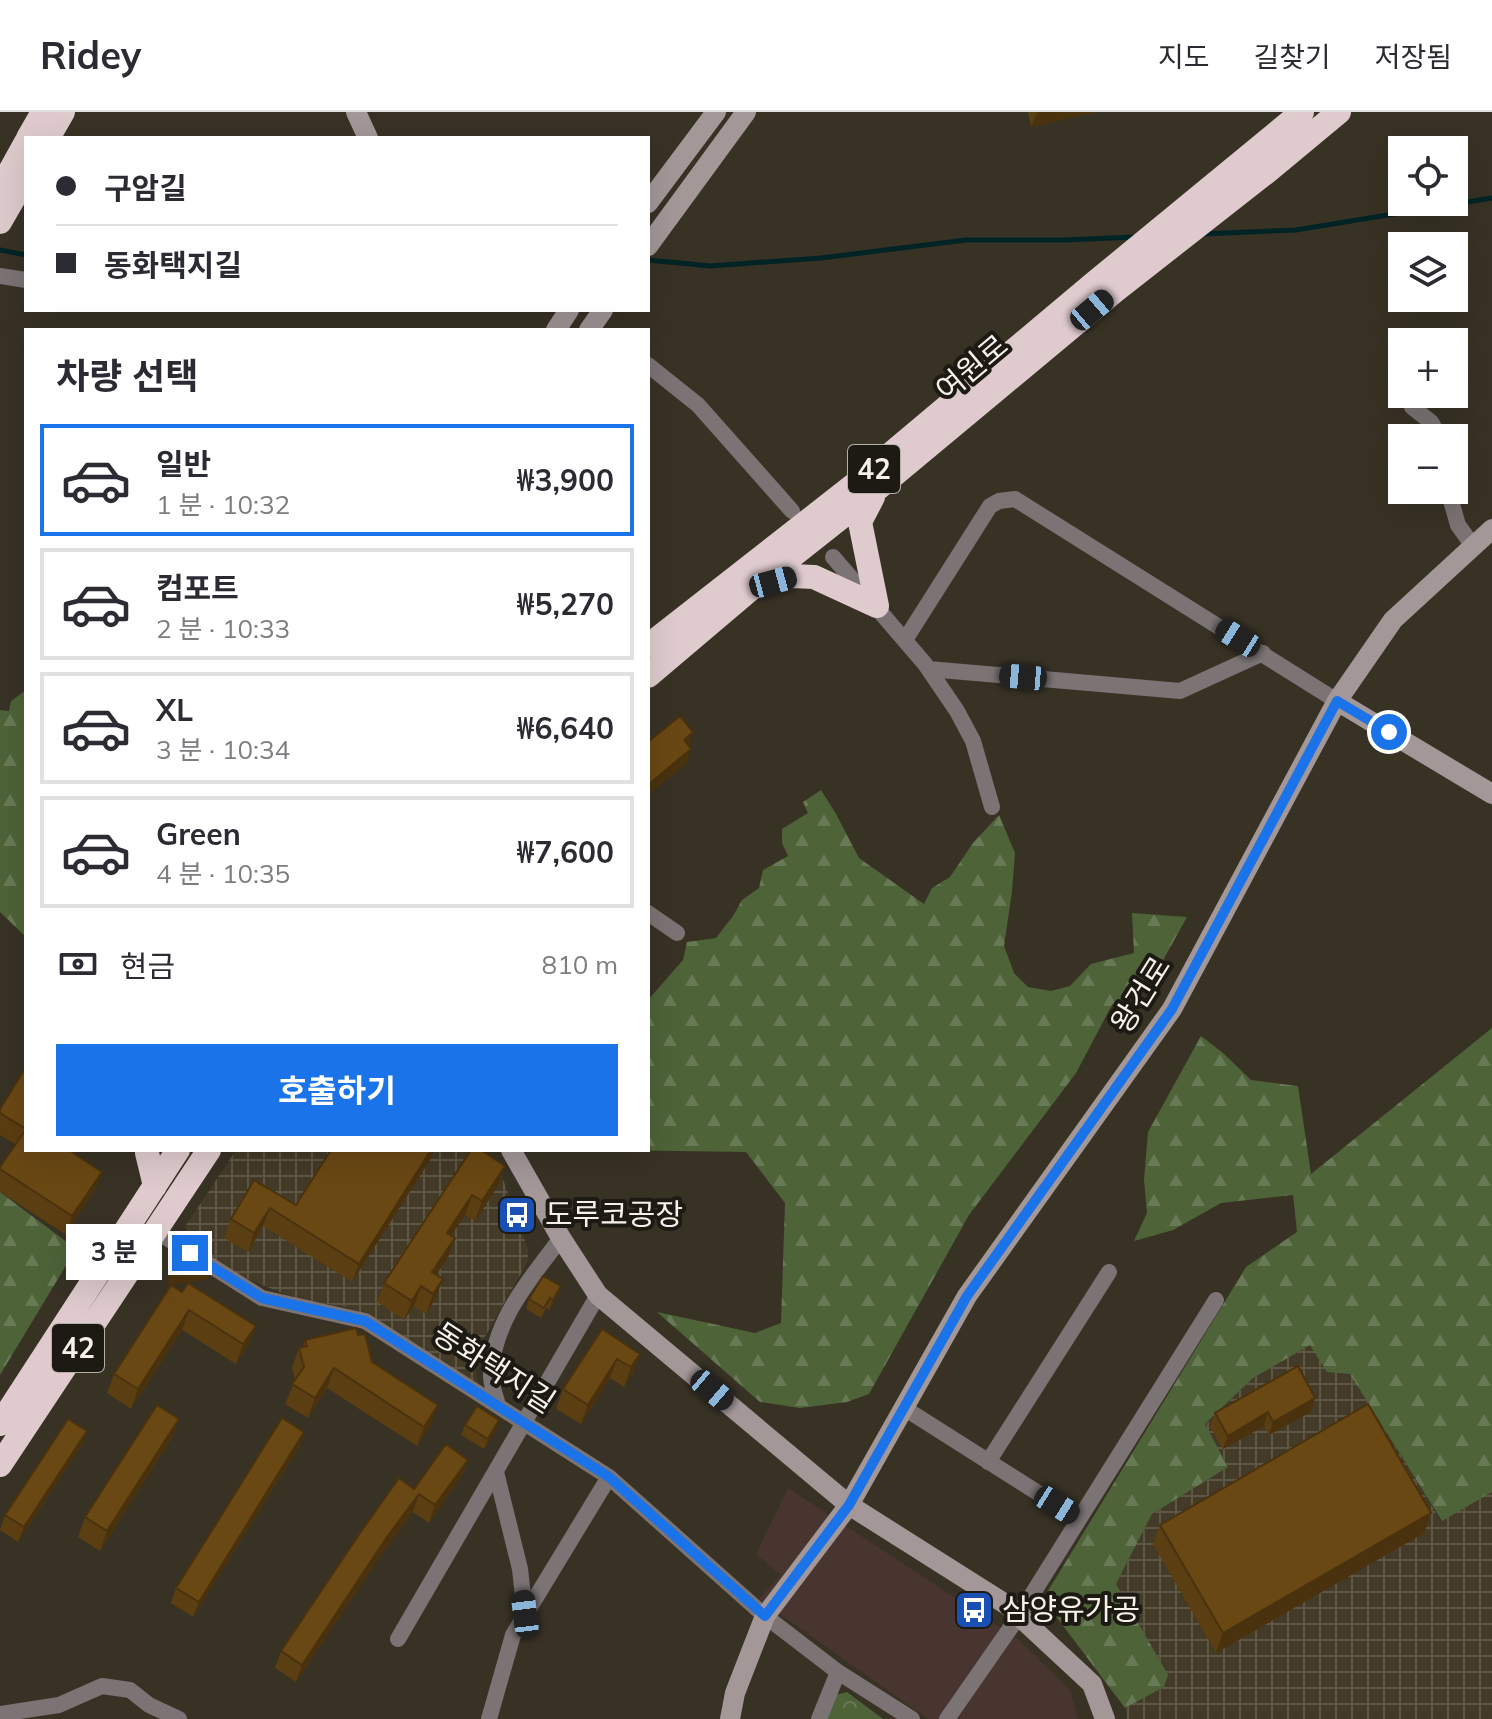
<!DOCTYPE html>
<html lang="ko">
<head>
<meta charset="utf-8">
<style>
  body { margin:0; font-family:Mulish,"Noto Sans KR",sans-serif; background:#f2f2f3; color:#2b2b33; height:100vh; display:flex; flex-direction:column; font-size:30px; white-space:nowrap }
  * { box-sizing:border-box; margin:0 }
  p { font-size:26px; color:#7c7c81 }
  .icon { flex:none; width:44px; height:44px; fill:none; stroke:currentColor; stroke-width:2; stroke-linecap:round; stroke-linejoin:round }
  .map { position:relative; flex:1; overflow:hidden }
  .drawer { position:absolute; left:24px; top:216px; width:626px; height:824px; display:flex; flex-direction:column; background:#fff; border-radius:0px; box-shadow:0 8px 32px #0002 }
  .drawer>* { flex:none }
  .guide { position:absolute; left:24px; top:24px; width:626px; height:176px; border-radius:0px; box-shadow:0 8px 32px #0002; display:grid; align-content:center; height:176px; padding:0 32px; background:#fff }
  .tools { position:absolute; left:1388px; top:24px; display:grid; gap:16px }
  .tools a { display:grid; place-items:center; width:80px; height:80px; border-radius:0px; background:#fff; box-shadow:0 8px 32px #0002; font-size:40px }
  .end { position:absolute; width:36px; height:36px; margin:-18px; border:10px solid #1a73e8; background:#fff; box-shadow:0 0 0 4px #fff }
  .from { border-radius:50% }
  .bubble { position:absolute; height:56px; border-radius:0px; background:#fff; box-shadow:0 8px 32px #0002; font-size:26px; font-weight:700; line-height:56px; text-align:center }
  .car { position:absolute; width:24px; height:48px; margin:-24px -12px; border-radius:10px; box-shadow:0 0 6px 2px #0007; background:linear-gradient(#222 24%,#8ab4d8 0 40%,#222 0 76%,#8ab4d8 0 86%,#222 0) }
  .guide b { display:flex; align-items:center; gap:28px; height:76px; font-size:30px }
  .guide b+b { border-top:2px solid #e1e1e2 }
  .guide i { width:20px; height:20px; background:#2b2b33 }
  ul { padding:0; list-style:none }
  li { display:flex; align-items:center; gap:24px; height:112px; margin:0 16px 12px; padding:0 16px; border:4px solid #e1e1e2; border-radius:0px }
  li div { flex:1 }
  li b { display:block; font-size:30px }
  li em { font-style:normal; font-weight:700 }
  li.selected { border-color:#1a73e8 }
  li>.icon { width:72px; height:72px; stroke-width:1.5 }
  h2 { padding:0 32px; font-size:36px; line-height:96px }
  .pay { display:flex; align-items:center; gap:20px; height:88px; padding:0 32px; font-size:30px }
  .pay p { margin-inline-start:auto }
  .button { display:flex; gap:16px; margin-top:auto; padding:16px 32px }
  .button a { flex:1; height:92px; border-radius:0px; background:#1a73e8; color:#fff; font-size:32px; font-weight:700; line-height:92px; text-align:center }
  header { display:flex; align-items:center; gap:48px; box-sizing:border-box; height:112px; padding:0 40px; background:#fff; border-bottom:2px solid #e1e1e2 }
  header strong { font-size:38px }
  nav { display:flex; gap:44px; margin-inline-start:auto; font-size:28px }
  .map>svg:first-child { display:block }
  .commercial { fill:#493530 }
  .industrial { fill:url(#industrial-grid) }
  .forest { fill:url(#forest-firs) }
  .park { fill:url(#park-crowns) }
  .lines { fill:none; stroke-linecap:round; stroke-linejoin:round }
  .stream { stroke:#002425; stroke-width:5 }
  .street { stroke:#7b7374; stroke-width:16 }
  .secondary { stroke:#a39798; stroke-width:20 }
  .highway { stroke:#dfcbce; stroke-width:24 }
  .wall { fill:#5b3e11 }
  .shaded-wall { fill:#4a320e }
  .building { fill:#6a4814; stroke:#4a320e; stroke-width:2 }
  .route { stroke:#1a73e8; stroke-width:10 }
  .labels { text-anchor:middle; stroke-width:8; stroke-linejoin:round; paint-order:stroke }
  .shield { fill:#1d1a14; stroke:#b4b0a9; stroke-width:2 }
  .shield-label { font-size:28px; font-weight:bold; fill:#f5f1e9 }
  .street-label { font-size:30px; fill:#f5f1e9; stroke:#1d1a14 }
  .poi-label { font-size:30px; fill:#f5f1e9; stroke:#1d1a14; text-anchor:start }
</style>
</head>
<body>
<header>
<strong>Ridey</strong>
<nav><a>지도</a><a>길찾기</a><a>저장됨</a></nav>
</header>
<div class="map">
<svg width="1492" height="1607" viewBox="0 0 1492 1607">
  <defs>
    <pattern id="industrial-grid" width="8" height="8" patternUnits="userSpaceOnUse" patternTransform="scale(2)"><rect width="8" height="8" fill="#433a27"/><path d="M0 4h8M4 0v8" fill="none" stroke="#5f5746"/></pattern>
    <pattern id="forest-firs" width="22" height="20" patternUnits="userSpaceOnUse" patternTransform="scale(2)"><rect width="22" height="20" fill="#4e6338"/><path d="M5 1l3.5 6h-7zM16 11l3.5 6h-7z" fill="#687a55"/></pattern>
    <pattern id="park-crowns" width="20" height="18" patternUnits="userSpaceOnUse" patternTransform="scale(2)"><rect width="20" height="18" fill="#4e6338"/><path d="M2 6a3 3 0 1 1 6 0M12 15a3 3 0 1 1 6 0" fill="none" stroke="#687a55"/></pattern>
  </defs>
  <rect width="100%" height="100%" fill="#383225"/>
  <path class="commercial" d="M788 1376 1019 1528 1070 1578 1078 1607H928L759 1487 781 1463 756 1442Z"/>
  <path class="industrial" d="M236 1038H478L500 1059 528 1137V1149L473 1246 479 1276 373 1205 342 1194 299 1188 231 1160 194 1132 185 1115Z
    M1310 1233 1350 1261 1441 1409 1492 1380V1607H1127L1125 1596 1164 1575 1116 1472 1152 1402 1228 1355 1205 1313 1253 1266Z"/>
  <path class="forest" d="M26 578V825L0 800V598L9 599 11 589Z
    M821 678 836 702 859 746 924 792 932 776 950 765 973 731 999 703 1015 741 1012 779 1004 834 1014 861 1028 875 1051 879 1070 874 1091 852 1134 841 1132 801 1187 805 1157 859 1112 893 1076 961 969 1103 869 1282 847 1290 800 1296 760 1290 657 1200 755 1221 781 1211 785 1091 746 1040 609 1038H648V888L683 848 687 830 716 826 733 804 742 788 759 776 763 758 788 744 782 731V717L808 701 803 690Z
    M1492 916V1380L1442 1409 1350 1262 1327 1260 1310 1233 1253 1266 1205 1312 1228 1355 1152 1402 1116 1472 1168 1563 1164 1575 1125 1596 1043 1487 1246 1155 1297 1120 1293 1083 1221 1091 1173 1118 1134 1129 1147 1101 1144 1068 1148 1020 1201 924 1223 941 1251 968 1298 974 1311 1062Z
    M0 1080 76 1137 0 1263Z"/>
  <path class="park" d="M847 1580 883 1607H824L835 1583Z"/>
  <g class="lines">
    <path class="stream" d="M1203 122 1296 118 1492 86
      M0 138 26 143
      M648 148 710 154 821 146 966 128H1062L1137 125"/>
    <path class="street" d="M0 164 26 168
      M648 253 698 293 792 399
      M1412 295 1431 310 1440 326
      M1448 378 1458 413 1473 434
      M833 445 925 552 957 599 973 629 992 695
      M905 528 990 394 999 389 1015 387 1337 589
      M929 557 1180 579 1263 541
      M648 801 677 821
      M156 1119 262 1186 365 1209 498 1294 609 1365 765 1504 838 1560 912 1607
      M498 1294C496 1284 491 1274 491 1264 492 1210 530 1167 561 1126
      M904 1296 1079 1407
      M988 1350 1109 1160
      M496 1360 520 1457 525 1502
      M398 1527 598 1183
      M0 1602 59 1593 102 1574 130 1578 149 1593 179 1607
      M489 1607 513 1523 609 1365
      M819 1607 838 1560
      M947 1607 1018 1505 1216 1188"/>
    <path class="secondary" d="M356 0 368 26
      M648 91 716 0
      M648 134 746 0
      M556 218 569 198
      M589 218 603 198
      M1337 589 1492 682
      M511 1038 561 1126 598 1183 849 1393 1007 1493 1092 1572 1105 1607
      M730 1607 735 1581 765 1504 849 1393 967 1184 1172 897 1337 589 1393 508 1492 417"/>
    <path class="highway" d="M28 26 43 0
      M48 26 63 0
      M0 77 26 30
      M0 110 26 65
      M873 385 860 410 877 494
      M763 472 792 464 814 465 877 494
      M648 534 855 372 1093 172 1302 0
      M648 564 753 475 877 377 1116 178 1268 59 1339 0
      M147 1041 155 1074
      M0 1312 178 1038
      M0 1353 209 1038"/>
  </g>
  <path class="wall" d="M1028 0H1096L1031 15Z
    M26 955V1038L102 1060 95 1078 65 1122 0 1080V1055L15 1032 0 1023V997Z
    M326 1038H434L430 1048 352 1170 263 1114 248 1140 224 1126 231 1107 254 1068 296 1093 330 1040Z
    M471 1038 505 1054 498 1074 475 1109 465 1103 451 1123 448 1145 436 1163 435 1187 426 1202 414 1194 404 1208 377 1190 384 1171Z
    M561 1174 557 1184 549 1198 546 1196 541 1206 526 1197 529 1187Z
    M182 1180 256 1214 248 1233 236 1252 182 1218 131 1297 107 1281 114 1262Z
    M602 1217 640 1242 633 1261 624 1275 610 1266 581 1312 556 1297 563 1277Z
    M358 1223 372 1250 431 1313 417 1334 327 1276 308 1306 285 1292 295 1268 292 1256 299 1236 303 1235 305 1228Z
    M1311 1300 1269 1323 1264 1314 1223 1337 1210 1315 1215 1301Z
    M499 1308 496 1318 484 1337 461 1323 465 1313Z
    M172 1326 100 1439 78 1425 85 1405Z
    M81 1334 18 1430 0 1418 5 1403Z
    M299 1335 193 1505 171 1491 176 1476Z
    M468 1348 461 1365 429 1411 413 1400 381 1443 296 1570 275 1556 281 1539 414 1377Z
    M1431 1401 1424 1421 1216 1541 1153 1432 1160 1413Z"/>
  <path class="shaded-wall" d="M1039 0H1096L1031 15 1037 1Z
    M693 620 688 635 684 628Z
    M691 637 686 652 648 683V673Z
    M431 1038H434L430 1048 352 1170 359 1152Z
    M505 1054 498 1074 475 1109 482 1089Z
    M102 1060 95 1078 65 1122 72 1104Z
    M472 1083 465 1103 440 1140 447 1121Z
    M270 1096 263 1114 248 1140 254 1121Z
    M455 1126 448 1145 425 1180 432 1160Z
    M212 1158 208 1168 166 1173 169 1163Z
    M443 1167 435 1187 426 1202 433 1182Z
    M421 1174 414 1194 404 1208 412 1189Z
    M561 1174 557 1184 549 1198 553 1188Z
    M189 1198 182 1218 131 1297 138 1277Z
    M256 1214 248 1233 236 1252 243 1232Z
    M640 1242 633 1261 624 1275 631 1255Z
    M617 1247 610 1266 581 1312 588 1293Z
    M334 1256 327 1276 308 1306 315 1286Z
    M1315 1286 1311 1300 1269 1323 1273 1310Z
    M438 1293 431 1313 417 1334 424 1315Z
    M1268 1300 1264 1314 1223 1337 1228 1324Z
    M179 1307 172 1326 100 1439 107 1419Z
    M499 1308 496 1318 484 1337 488 1327Z
    M87 1319 81 1334 18 1430 24 1415Z
    M304 1320 299 1335 193 1505 199 1490Z
    M468 1348 461 1365 429 1411 435 1393Z
    M419 1382 413 1400 381 1443 296 1570 302 1553 387 1425Z
    M1431 1401 1424 1421 1216 1541 1223 1521Z"/>
  <path class="building" d="M680 604 693 620 684 628 691 637 648 673V630Z
    M26 955V1038H69L102 1060 72 1104 0 1057V1055L26 1017 0 1001V997Z
    M331 1038H431L359 1152 270 1096 254 1121 231 1107 254 1068 296 1093Z
    M471 1038H481L505 1054 482 1089 472 1083 447 1121 455 1126 432 1160 443 1167 433 1182 421 1174 412 1189 384 1171Z
    M183 1141 212 1158 169 1163Z
    M543 1164 561 1174 553 1188 550 1186 544 1196 529 1187Z
    M188 1171 256 1214 243 1232 189 1198 138 1277 114 1262 171 1173 182 1180Z
    M356 1216 358 1223 365 1222 372 1250 438 1293 424 1315 334 1256 315 1286 292 1272 304 1255 299 1236 307 1234 305 1228Z
    M602 1217 640 1242 631 1255 617 1247 588 1293 563 1277Z
    M1298 1254 1315 1286 1273 1310 1268 1300 1228 1324 1215 1301Z
    M1368 1292 1431 1401 1223 1521 1160 1413Z
    M157 1293 179 1307 107 1419 85 1405Z
    M477 1294 499 1308 488 1327 465 1313Z
    M282 1306 304 1320 199 1490 176 1476Z
    M68 1307 87 1319 24 1415 5 1403Z
    M446 1332 468 1348 435 1393 419 1382 387 1425 302 1553 281 1539 360 1421 399 1366 414 1377Z"/>
  <g class="lines">
    <path class="route" d="M190 1141 262 1186 365 1209 609 1365 765 1504 849 1393 967 1184 1172 897 1337 589 1389 620"/>
  </g>
  <defs>
    <symbol id="bus-square" viewBox="-11 -11 22 22"><rect x="-9" y="-9" width="18" height="18" rx="4" fill="#1a4fb4" stroke="#1d1a14"/><path d="M-5-6H5V4H4V6H2V4H-2V6H-4V4H-5ZM-3.5-4V0h7V-4ZM-3.5 1.2v1.5H-2V1.2ZM2 1.2v1.5H3.5V1.2Z" fill="#fff"/></symbol>
  </defs>
  <g fill-rule="evenodd">
    <use href="#bus-square" x="495" y="1081" width="44" height="44"/>
    <use href="#bus-square" x="952" y="1476" width="44" height="44"/>
  </g>
  <g class="labels">
    <g class="shield">
      <rect x="848" y="333" width="52" height="48" rx="6"/>
      <rect x="52" y="1212" width="52" height="48" rx="6"/>
    </g>
    <g class="shield-label">
      <text x="874" y="367">42</text>
      <text x="78" y="1246">42</text>
    </g>
    <g class="street-label">
      <text transform="translate(972 256) rotate(-40)" y="10">여원로</text>
      <text transform="translate(1141 883) rotate(-58)" y="10">왕건로</text>
      <text transform="translate(494 1256) rotate(33)" y="10">동화택지길</text>
    </g>
    <g class="poi-label">
      <text x="545" y="1113">도루코공장</text>
      <text x="1002" y="1508">삼양유가공</text>
    </g>
  </g>
</svg>
<div class="tools">
<a><svg class="icon" aria-label="locate" viewBox="0 0 24 24"><circle cx="12" cy="12" r="6"/><path d="M12 2v4M12 18v4M2 12h4M18 12h4"/></svg></a>
<a><svg class="icon" aria-label="layers" viewBox="0 0 24 24"><path d="M12 4l9 5-9 5-9-5zM3 14l9 5 9-5"/></svg></a>
<a>+</a>
<a>−</a>
</div>
<i class="end from" style="left:1389px;top:620px"></i>
<i class="end" style="left:190px;top:1141px"></i>
<div class="bubble" style="left:66px;top:1112px;width:96px">3 분</div>
<i class="car" style="left:1092px;top:198px;rotate:50deg"></i>
<i class="car" style="left:773px;top:470px;rotate:75deg"></i>
<i class="car" style="left:1238px;top:526px;rotate:302deg"></i>
<i class="car" style="left:1023px;top:565px;rotate:275deg"></i>
<i class="car" style="left:712px;top:1278px;rotate:130deg"></i>
<i class="car" style="left:1057px;top:1393px;rotate:122deg"></i>
<i class="car" style="left:525px;top:1502px;rotate:353deg"></i>
<div class="guide">
<b><i class="from"></i>구암길</b>
<b><i></i>동화택지길</b>
</div>
<section class="drawer">
<h2>차량 선택</h2>
<ul>
<li class="selected"><svg class="icon" aria-label="car" viewBox="0 0 24 24"><path d="M5 17H2v-5l4-1 3-4h7l3 4 3 1v5h-3M9 17h6M6 11h13"/><circle cx="7" cy="17" r="2"/><circle cx="17" cy="17" r="2"/></svg><div><b>일반</b><p>1 분 · 10:32</p></div><em>₩3,900</em></li>
<li><svg class="icon" aria-label="car" viewBox="0 0 24 24"><path d="M5 17H2v-5l4-1 3-4h7l3 4 3 1v5h-3M9 17h6M6 11h13"/><circle cx="7" cy="17" r="2"/><circle cx="17" cy="17" r="2"/></svg><div><b>컴포트</b><p>2 분 · 10:33</p></div><em>₩5,270</em></li>
<li><svg class="icon" aria-label="car" viewBox="0 0 24 24"><path d="M5 17H2v-5l4-1 3-4h7l3 4 3 1v5h-3M9 17h6M6 11h13"/><circle cx="7" cy="17" r="2"/><circle cx="17" cy="17" r="2"/></svg><div><b>XL</b><p>3 분 · 10:34</p></div><em>₩6,640</em></li>
<li><svg class="icon" aria-label="car" viewBox="0 0 24 24"><path d="M5 17H2v-5l4-1 3-4h7l3 4 3 1v5h-3M9 17h6M6 11h13"/><circle cx="7" cy="17" r="2"/><circle cx="17" cy="17" r="2"/></svg><div><b>Green</b><p>4 분 · 10:35</p></div><em>₩7,600</em></li>
</ul>
<div class="pay"><svg class="icon" aria-label="cash" viewBox="0 0 24 24"><path d="M3 7h18v10H3z"/><circle cx="12" cy="12" r="2"/></svg>현금<p>810 m</p></div>
<div class="button"><a>호출하기</a></div>
</section>
</div>
</body>
</html>
